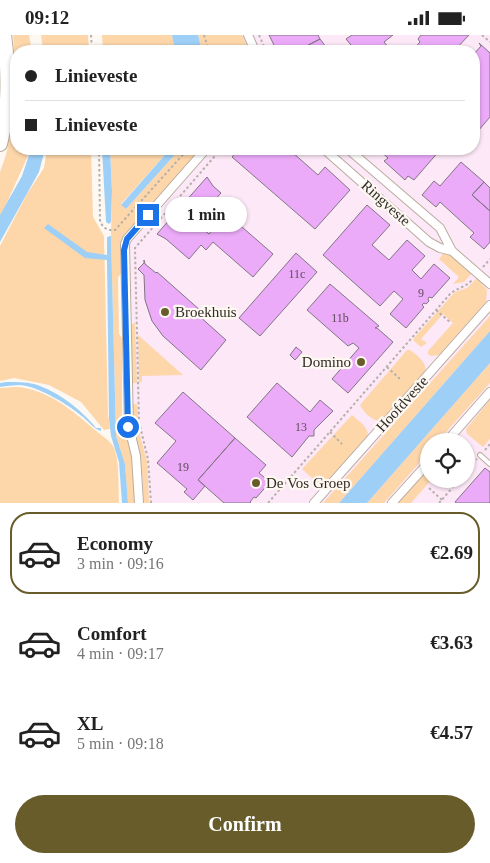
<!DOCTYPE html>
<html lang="en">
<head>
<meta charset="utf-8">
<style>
  body { margin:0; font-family:"Times New Roman",serif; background:#f2f2f2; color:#222; height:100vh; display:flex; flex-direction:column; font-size:19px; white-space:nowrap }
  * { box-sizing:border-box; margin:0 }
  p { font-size:16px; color:#767676 }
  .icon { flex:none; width:28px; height:28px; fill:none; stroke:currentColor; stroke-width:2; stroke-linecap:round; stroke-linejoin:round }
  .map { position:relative; height:468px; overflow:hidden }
  .panel { display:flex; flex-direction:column; background:#fff; flex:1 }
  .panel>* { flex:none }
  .guide { position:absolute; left:10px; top:10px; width:470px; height:110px; border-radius:20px; box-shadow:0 1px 4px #0004; display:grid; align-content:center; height:110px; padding:0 15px; background:#fff }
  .tools { position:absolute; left:420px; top:398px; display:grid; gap:10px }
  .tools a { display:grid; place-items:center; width:55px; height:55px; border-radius:50%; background:#fff; box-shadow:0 1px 4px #0004; font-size:25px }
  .end { position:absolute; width:22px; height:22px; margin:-11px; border:6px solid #1a73e8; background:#fff; box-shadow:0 0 0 2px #fff }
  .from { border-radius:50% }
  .bubble { position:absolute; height:35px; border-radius:18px; background:#fff; box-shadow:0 1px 4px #0004; font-size:16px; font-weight:700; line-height:35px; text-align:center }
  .guide b { display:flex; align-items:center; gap:18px; height:48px; font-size:19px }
  .guide b+b { border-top:1px solid #e0e0e0 }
  .guide i { width:12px; height:12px; background:#222 }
  ul { padding:9px 0 0; list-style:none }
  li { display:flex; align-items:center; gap:15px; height:82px; margin:0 10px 8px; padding:0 5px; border:2px solid transparent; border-radius:20px }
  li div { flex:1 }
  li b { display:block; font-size:19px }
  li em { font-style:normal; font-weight:700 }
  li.selected { border-color:#685d2a }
  li>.icon { width:45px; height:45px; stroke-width:1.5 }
  .cta { display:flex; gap:10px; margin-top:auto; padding:10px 15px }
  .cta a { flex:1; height:58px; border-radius:30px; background:#685d2a; color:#fff; font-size:20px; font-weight:700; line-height:58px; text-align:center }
  .status { display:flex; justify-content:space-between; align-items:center; height:35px; padding:0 25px; background:#fff; direction:ltr }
  .status svg { height:14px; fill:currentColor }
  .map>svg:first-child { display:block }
  .industrial { fill:#fde8f7; fill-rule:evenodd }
  .green { fill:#fdd6aa }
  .water { fill:#9ecff7 }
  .building { fill:#ecabf9; stroke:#817583 }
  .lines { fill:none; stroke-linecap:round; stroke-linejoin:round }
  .lane-casing { stroke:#b9ac9e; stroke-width:6 }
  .street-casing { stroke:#b9ac9e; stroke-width:10 }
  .highway-casing { stroke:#b9ac9e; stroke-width:16 }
  .path { stroke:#b5b0aa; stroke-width:2; stroke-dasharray:2.5 2.5; stroke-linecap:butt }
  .lane { stroke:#fff; stroke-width:4 }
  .street { stroke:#fff; stroke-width:8 }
  .highway { stroke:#fff; stroke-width:14 }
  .route { stroke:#1a73e8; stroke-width:6 }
  .poi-dot { fill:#685d2a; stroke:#fef8f2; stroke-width:2 }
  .labels { text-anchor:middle; stroke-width:4.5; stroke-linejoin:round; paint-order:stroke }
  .number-label { font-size:12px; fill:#5f4b5a }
  .street-label { font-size:15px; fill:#302b25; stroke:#fef8f2 }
  .poi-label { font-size:15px; fill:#302b25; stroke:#fef8f2; text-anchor:start }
</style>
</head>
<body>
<div class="status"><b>09:12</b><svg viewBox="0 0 49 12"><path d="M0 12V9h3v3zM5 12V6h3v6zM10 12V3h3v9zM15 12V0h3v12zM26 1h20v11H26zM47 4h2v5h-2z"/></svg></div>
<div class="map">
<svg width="490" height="468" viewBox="0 0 490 468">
  <rect width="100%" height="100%" fill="#fef8f2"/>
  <path class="industrial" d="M214 0H490V468H129L120 201 197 114H474V16H219ZM429 406H466V444H429Z"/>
  <path class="green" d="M13 0H29L32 16H16V114H31L0 183V137L6 120 12 90 16 39Z
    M41 0H88L89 16H43Z
    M102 0H172L175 16H103Z
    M198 0H242L249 16H202Z
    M47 114H91L93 182 104 201 108 379 110 394 104 395 81 367 49 350 14 343 0 346V211L27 159 44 133Z
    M110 114H170L121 169 126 174 180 114H201L122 205 120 209 121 238 118 243 119 299 122 303V392H124L133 424 136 468H128L125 429 116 401 111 201 112 156Z
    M442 215 448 218 471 239 464 247 453 249 459 242 439 224 443 219 440 217Z
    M477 243 487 255 486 267 439 320 431 321 428 319V316L453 288 443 279 421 304 427 308 421 312 414 306V303L455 257 467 253Z
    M490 281V296L339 468H323Z
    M135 288 137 348H133L131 345 130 292 132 289Z
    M138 300 183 340 142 341V347H139Z
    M407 315H410C419 322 426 326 426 338L383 386C373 387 364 378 360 370Z
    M490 328V348L438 406H429V417L384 468H367Z
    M16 352C47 354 72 375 95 395 101 400 109 405 113 411 120 424 118 452 119 468H0V353Z
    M490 365V404L483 412 467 399 466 394Z
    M133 369H137L139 397 147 426 149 468H144L141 421 133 392Z
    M352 380C360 387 369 392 368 403L329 448C318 451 310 441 302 434Z
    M429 431V444H432L411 468H396Z"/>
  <path class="water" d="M172 0H198L202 16H175Z
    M31 114H45L39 137 0 207V180L22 141Z
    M102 114H110L112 156 111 187 109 189 106 187Z
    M170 114H180L126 174 121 170Z
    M48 189 87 217 107 220V202L111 201 116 401 125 429 128 468H122L119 427 111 401 109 384 107 225 85 223 44 193Z
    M490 296V328L367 468H339Z
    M6 347C16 347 25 347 34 349 56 355 82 375 96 393H101V396C94 394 89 387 83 382 69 370 38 351 20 350 13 350 6 351 0 352V348Z"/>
  <path class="building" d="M269 0H318L320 4 297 16H287L285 14 277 16Z
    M352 0H393L384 7 389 13 387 16H363L361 14 356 16 346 4Z
    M421 0H469L454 16H412L420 7 418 4Z
    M320 4 329 16H297Z
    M479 8 490 18V82L478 96 474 92V19L481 11Z
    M239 114H295L292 117 318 140 325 132 350 155 315 194 232 122Z
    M370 114H438L440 115 414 145 408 141 405 145 384 126 388 123 378 114 374 118Z
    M461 127 484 147 472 160 490 176V207L484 214 470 202 474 198 440 167 436 172 422 160 434 146 440 151Z
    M207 142 213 151 221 158 195 187 209 199 227 179 273 219 253 242 213 207 206 215 201 210 189 224 166 204 157 199 171 183 174 186 177 180 178 181 180 179 177 176Z
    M484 147 490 153V176L472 160Z
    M367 170 390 190 372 210 389 225 407 205 425 221 412 235 421 244 434 229 450 243 432 263 429 262 428 264 429 266 426 269 424 268 422 270 424 272 406 293 390 279 403 264 394 256 380 271 323 220Z
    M296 218 317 237 260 301 239 283Z
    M144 225 145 229 156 238 157 237 201 276 198 280 226 305 201 335 163 301 152 286 145 265 144 240 138 234 144 228Z
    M330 249 379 291 375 293H377L393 307 348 358 332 344 359 313 353 308 348 311 307 275Z
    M296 312 302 317 295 325 290 320Z
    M277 348 310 377 320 365 333 376 314 395V401H309L292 422 247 382Z
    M183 357 235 403 198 445 205 451 193 465 184 457 187 454 157 428 176 406 155 388Z
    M235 403 266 430 259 438 270 447 256 463 254 462 250 467 251 468H224L198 445Z
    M485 433 490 437V468H457L455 467Z"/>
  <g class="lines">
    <defs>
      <path id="lane" d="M480 420 490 429"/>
      <path id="street" d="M248 0 255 16
        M324 114 429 207 440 213 452 216
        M348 114 440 193 452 216 490 249
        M447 406 490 357
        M139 468 136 421 129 392 125 209 127 204 206 114
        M314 468 490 270
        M392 468 429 427"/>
      <path id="highway" d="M0 109C10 73 9 37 4 0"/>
    </defs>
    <use href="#lane" class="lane-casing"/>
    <use href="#street" class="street-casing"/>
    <use href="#highway" class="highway-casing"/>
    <path class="path" d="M91 0 92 16
      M204 0 209 16
      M259 0 266 16
      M482 0 490 7
      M99 114 100 185C102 193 108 196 115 195L188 114
      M483 232 490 224
      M436 275 450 287
      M387 332 400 344
      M330 397 342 409
      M485 415 490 409
      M466 436 477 424
      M429 453 442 465
      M151 468 148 424 139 387 135 213 221 114
      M268 468 450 259C457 253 466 252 472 245
      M439 468 460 444"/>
    <use href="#lane" class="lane"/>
    <use href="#street" class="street"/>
    <use href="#highway" class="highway"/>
  </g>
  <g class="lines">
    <path class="route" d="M128 392 124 215 127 204 148 180"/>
  </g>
  <g class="poi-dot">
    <circle cx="165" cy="277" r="5"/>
    <circle cx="361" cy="327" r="5"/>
    <circle cx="256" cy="448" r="5"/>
  </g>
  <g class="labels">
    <g class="number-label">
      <text x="297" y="243">11c</text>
      <text x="421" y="262">9</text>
      <text x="340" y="287">11b</text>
      <text x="301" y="396">13</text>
      <text x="183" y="436">19</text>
    </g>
    <g class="street-label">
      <text transform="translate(386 168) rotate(42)" y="5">Ringveste</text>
      <text transform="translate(402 369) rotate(-48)" y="5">Hoofdveste</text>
    </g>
    <g class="poi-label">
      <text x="175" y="282">Broekhuis</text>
      <text x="351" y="332" text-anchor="end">Domino</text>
      <text x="266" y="453">De Vos Groep</text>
    </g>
  </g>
</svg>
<div class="tools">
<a><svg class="icon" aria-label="locate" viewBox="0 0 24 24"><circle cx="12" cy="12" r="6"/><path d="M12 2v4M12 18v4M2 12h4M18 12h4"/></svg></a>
</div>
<i class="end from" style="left:128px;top:392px"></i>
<i class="end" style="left:148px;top:180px"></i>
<div class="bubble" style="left:165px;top:162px;width:82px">1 min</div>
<div class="guide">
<b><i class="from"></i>Linieveste</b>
<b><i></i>Linieveste</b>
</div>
</div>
<section class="panel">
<ul>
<li class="selected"><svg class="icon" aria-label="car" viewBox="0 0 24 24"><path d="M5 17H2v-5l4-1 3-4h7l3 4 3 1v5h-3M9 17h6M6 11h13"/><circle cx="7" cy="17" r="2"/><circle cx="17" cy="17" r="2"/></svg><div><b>Economy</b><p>3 min · 09:16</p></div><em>€2.69</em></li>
<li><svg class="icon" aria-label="car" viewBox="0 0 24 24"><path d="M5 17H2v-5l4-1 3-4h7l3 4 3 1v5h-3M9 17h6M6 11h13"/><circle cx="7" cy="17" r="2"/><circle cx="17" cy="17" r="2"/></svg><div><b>Comfort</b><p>4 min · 09:17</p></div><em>€3.63</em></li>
<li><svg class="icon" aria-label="car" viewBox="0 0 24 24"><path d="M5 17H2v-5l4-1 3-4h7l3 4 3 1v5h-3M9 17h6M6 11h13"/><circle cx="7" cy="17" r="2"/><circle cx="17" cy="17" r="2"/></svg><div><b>XL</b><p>5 min · 09:18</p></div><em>€4.57</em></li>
</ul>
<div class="cta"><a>Confirm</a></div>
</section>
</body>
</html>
